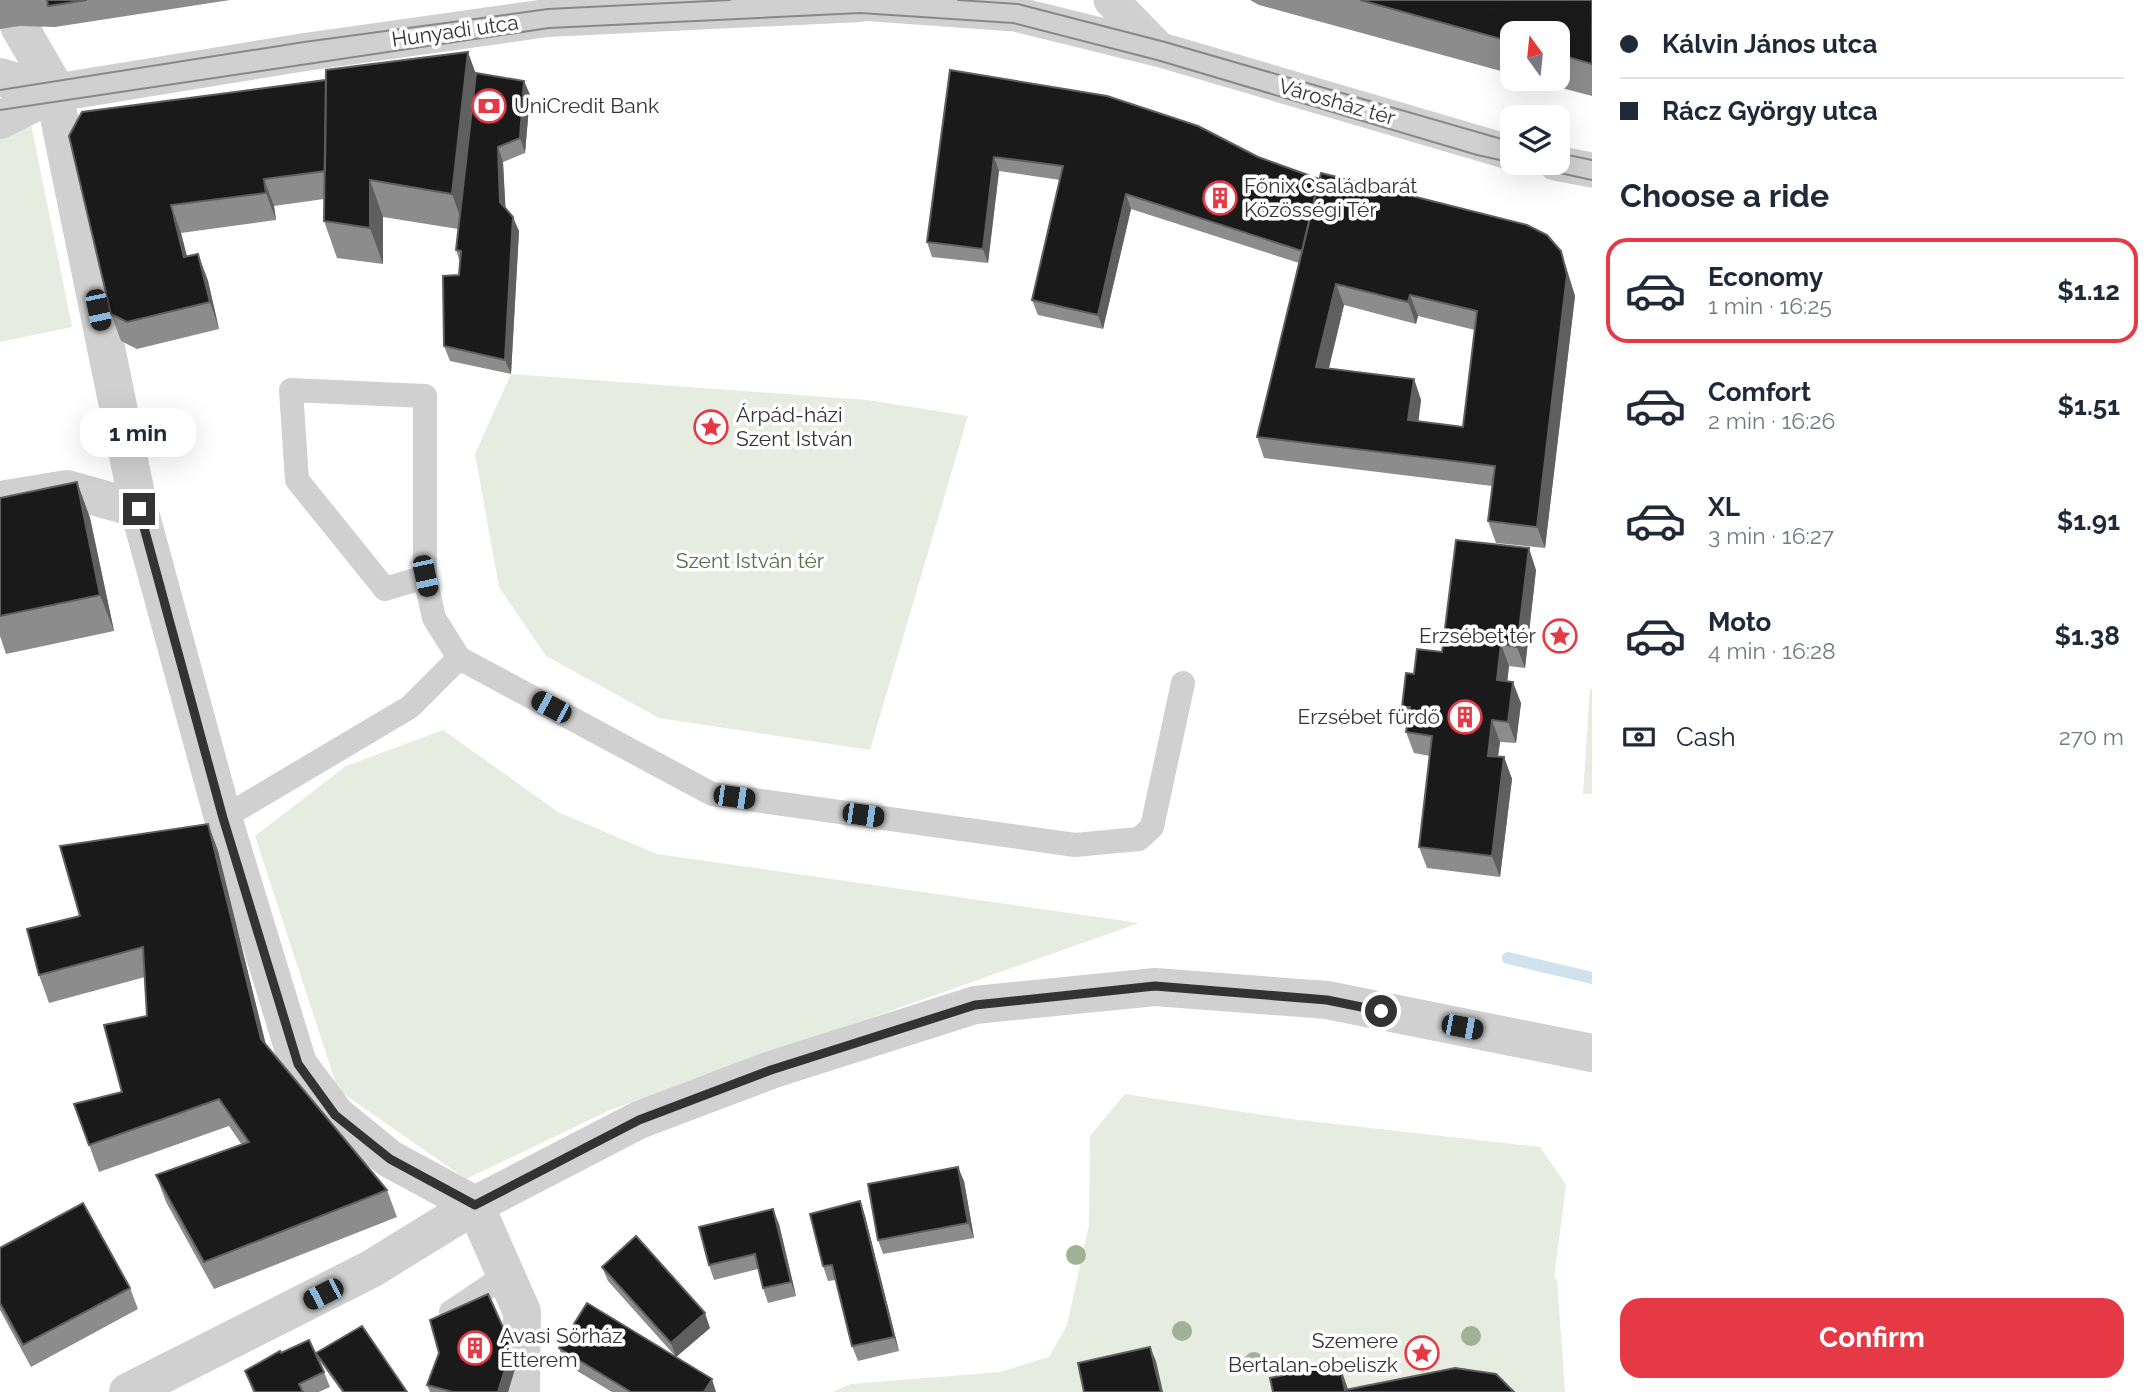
<!DOCTYPE html>
<html lang="en">
<head>
<meta charset="utf-8">
<style>
  body { margin:0; font-family:Raleway,sans-serif; background:#f6f6f7; color:#1f2937; height:100vh; display:flex; flex-direction:column; font-size:26px; white-space:nowrap }
  * { box-sizing:border-box; margin:0 }
  p { font-size:23px; color:#747a83 }
  .icon { flex:none; width:38px; height:38px; fill:none; stroke:currentColor; stroke-width:2; stroke-linecap:round; stroke-linejoin:round }
  .map { position:relative; flex:1; overflow:hidden }
  .sheet { display:flex; flex-direction:column; background:#fff; width:560px }
  .sheet>* { flex:none }
  .hud { display:grid; align-content:center; height:154px; padding:0 28px; background:#fff }
  .needle { width:46px; rotate:345deg }
  .tools { position:absolute; left:1500px; top:21px; display:grid; gap:14px }
  .tools a { display:grid; place-items:center; width:70px; height:70px; border-radius:14px; background:#fff; box-shadow:0 7px 28px #0002; font-size:35px }
  .end { position:absolute; width:32px; height:32px; margin:-16px; border:9px solid #333; background:#fff; box-shadow:0 0 0 4px #fff }
  .from { border-radius:50% }
  .bubble { position:absolute; height:49px; border-radius:21px; background:#fff; box-shadow:0 7px 28px #0002; font-size:23px; font-weight:700; line-height:49px; text-align:center }
  .car { position:absolute; width:21px; height:42px; margin:-21px -10px; border-radius:9px; box-shadow:0 0 5px 2px #0007; background:linear-gradient(#222 24%,#8ab4d8 0 40%,#222 0 76%,#8ab4d8 0 86%,#222 0) }
  .hud b { display:flex; align-items:center; gap:24px; height:66px; font-size:26px }
  .hud b+b { border-top:2px solid #e0e1e3 }
  .hud i { width:18px; height:18px; background:#1f2937 }
  ul { padding:0; list-style:none }
  li { display:flex; align-items:center; gap:21px; height:105px; margin:0 14px 10px; padding:0 14px; border:4px solid transparent; border-radius:21px }
  li div { flex:1 }
  li b { display:block; font-size:26px }
  li em { font-style:normal; font-weight:700 }
  li.selected { border-color:#e63946 }
  li>.icon { width:63px; height:63px; stroke-width:1.5 }
  h2 { padding:0 28px; font-size:32px; line-height:84px }
  .pay { display:flex; align-items:center; gap:18px; height:77px; padding:0 28px; font-size:26px }
  .pay p { margin-inline-start:auto }
  .cta { display:flex; gap:14px; margin-top:auto; padding:14px 28px }
  .cta a { flex:1; height:80px; border-radius:21px; background:#e63946; color:#fff; font-size:28px; font-weight:700; line-height:80px; text-align:center }
  main { display:flex; flex:1; min-height:0 }
  .map>svg:first-child { display:block }
  .green { fill:#e6ecdf }
  .lines { fill:none; stroke-linecap:round; stroke-linejoin:round }
  .stream { stroke:#cfe2ee; stroke-width:12 }
  .service { stroke:#d0d0d0; stroke-width:24 }
  .pedestrian { stroke:#d0d0d0; stroke-width:35 }
  .minor { stroke:#d0d0d0; stroke-width:38 }
  .tertiary { stroke:#d0d0d0; stroke-width:38 }
  .tram { stroke:#888; stroke-width:2 }
  .tree { fill:#a2b095 }
  .wall { fill:#8c8c8c; fill-rule:evenodd }
  .shaded-wall { fill:#5f5f5f }
  .building { fill:#1a1a1a; stroke:#5f5f5f; stroke-width:2; fill-rule:evenodd }
  .route { stroke:#333; stroke-width:9 }
  .labels { text-anchor:middle; stroke-width:7; stroke-linejoin:round; paint-order:stroke }
  .street-label { font-size:21px; fill:#333; stroke:#fff }
  .poi-label { font-size:21px; fill:#333; stroke:#fff; text-anchor:start }
  .park-label { font-size:21px; fill:#56703f; stroke:#fff }
</style>
</head>
<body>
<main>
<div class="map">
<svg width="1592" height="1392" viewBox="0 0 1592 1392">
  <rect width="100%" height="100%" fill="#fff"/>
  <path class="green" d="M31 124 72 327 0 342V130Z
    M511 374 868 400 968 416 870 750 659 718 546 656 499 587 475 454Z
    M1590 689H1592V794H1583Z
    M443 730 558 812 657 854 1139 923 610 1110 466 1179 338 1090 255 836 346 766Z
    M1125 1094 1291 1119 1540 1147 1566 1185 1554 1278 1557 1279 1565 1392H833L850 1384 1000 1372 1049 1357 1067 1325 1089 1225 1090 1136Z"/>
  <g class="lines">
    <path class="stream" d="M1508 958 1592 978"/>
    <path class="service" d="M425 577 385 589 297 480 291 390 425 396V577L434 618 459 658
      M223 818 410 707 459 658 712 794 1075 845 1139 839 1152 827 1183 683
      M451 1312 506 1275"/>
    <path class="pedestrian" d="M861 0 860 3 1015 14 1161 50 1512 153
      M1111 0 1160 50
      M1555 163 1592 170"/>
    <path class="minor" d="M19 26 52 83 139 509 223 818 298 1064 336 1115 390 1159 475 1205 522 1312 521 1392
      M54 93 305 52 547 18 860 3
      M0 500 67 489 139 509"/>
    <path class="tertiary" d="M0 77 54 93
      M0 120 54 93
      M128 1392 371 1269 475 1205 639 1120 771 1070 975 1005 1155 987 1327 1000 1592 1053"/>
    <path class="tram" d="M958 0 1018 4 1165 42 1512 142
      M0 90 304 42 548 9 730 0
      M0 110 549 28 860 13 1013 23 1157 60 1477 155 1592 180
      M1558 153 1592 160"/>
  </g>
  <g class="tree">
    <circle cx="1076" cy="1255" r="10"/>
    <circle cx="1182" cy="1331" r="10"/>
    <circle cx="1471" cy="1336" r="10"/>
    <circle cx="1254" cy="1362" r="10"/>
  </g>
  <path class="wall" d="M0 0H230L55 27 19 26 0 29Z
    M1250 0H1592V96L1528 79H1558V33H1512V74L1259 5Z
    M950 70 1258 157 1319 179 1561 251 1575 296 1545 548 1496 543 1488 521 1492 486 1264 458 1257 437 1299 263 1131 209 1103 329 1038 315 1032 300 1060 180 999 171 988 263 932 257 927 242ZM1344 305 1416 324 1418 316 1475 330 1463 427 1418 421 1421 400 1414 379 1329 368Z
    M476 73 524 81 530 95 525 153 503 162 505 207 519 231 511 374 450 361 444 346 459 275 460 262 456 250 458 229 383 217V264L337 258 324 221V199L274 206 276 220 181 233 187 257 198 254 208 281 219 329 137 349 121 341 111 314 69 136 326 80Z
    M77 482 90 518 114 631 6 654 0 636V498Z
    M1536 570 1525 668 1509 666 1507 681 1521 703 1516 743 1500 742 1498 757H1504L1512 779 1500 877 1427 868 1419 847 1430 756 1414 753 1406 732 1408 723 1402 707 1442 652Z
    M208 824 218 851 266 1045 387 1190 397 1217 214 1289 166 1202 156 1175 242 1145 229 1126 99 1172 74 1104 122 1092 147 1016 145 977 49 1003 39 975 80 916Z
    M964 1181 974 1238 883 1254 878 1240Z
    M860 1201 865 1216 899 1351 858 1361 852 1346 836 1280 828 1281 823 1266Z
    M779 1224 796 1296 768 1303 763 1288 758 1269 714 1280 709 1265Z
    M0 1248 130 1288 138 1309 31 1367 0 1310Z
    M602 1267 710 1328 676 1357 716 1392H612L564 1363 559 1348 676 1357 608 1281Z
    M512 1347 517 1362 508 1392H430L427 1385Z
    M281 1353 324 1372 330 1387 319 1392H253L245 1371Z
    M316 1353 407 1392H342L319 1360Z"/>
  <path class="shaded-wall" d="M468 52 481 88 465 230 452 194Z
    M524 81 530 95 525 153 520 138Z
    M498 147 503 162 506 216 500 202Z
    M994 157 999 171 988 263 983 249Z
    M264 179 274 206 276 220 266 193Z
    M370 180 383 217V264L370 228Z
    M1126 194 1131 209 1103 329 1098 315Z
    M171 205 181 233 194 284 184 257Z
    M513 217 519 231 511 374 505 360Z
    M1561 251 1575 296 1545 548 1537 527Z
    M198 254 208 281 219 329 210 302Z
    M1336 284 1344 305 1324 388 1316 367Z
    M1410 295 1418 316 1416 324 1408 302Z
    M1414 379 1421 400 1416 441 1408 420Z
    M77 482 90 518 114 631 100 595Z
    M1529 548 1536 570 1525 668 1517 647Z
    M1501 644 1509 666 1505 702 1497 680Z
    M1513 682 1521 703 1516 743 1508 722Z
    M1492 720 1500 742 1495 777 1488 756Z
    M1504 757 1512 779 1500 877 1492 856Z
    M208 824 218 851 271 1066 261 1039Z
    M958 1167 964 1181 974 1238 968 1223Z
    M860 1201 865 1216 899 1351 894 1337Z
    M773 1209 779 1224 796 1296 791 1282Z
    M705 1313 710 1328 676 1357 671 1343Z
    M512 1347 517 1362 508 1392H498Z
    M1150 1347 1156 1361 1163 1392H1161Z
    M1339 1363 1349 1392H1346Z
    M712 1379 716 1392H704Z"/>
  <path class="building" d="M47 0H87L48 6Z
    M1360 0H1592V64L1558 54V33H1512V42Z
    M468 52 452 194 370 180V228L324 221 326 70Z
    M950 70 1107 96 1198 126 1258 157 1319 179 1302 251 1126 194 1098 315 1032 300 1063 166 994 157 983 249 927 242Z
    M476 73 524 81 520 138 498 147 500 202 513 217 505 360 444 346 443 276 459 275 461 251 456 250Z
    M326 80 325 171 264 179 266 193 171 205 184 257 198 254 210 302 127 322 111 314 69 136 82 112Z
    M1321 173 1527 225 1547 235 1561 251 1567 275 1537 527 1488 521 1495 466 1257 437ZM1336 284 1408 302 1410 295 1477 311 1463 427 1408 420 1414 379 1316 367Z
    M77 482 100 595 0 616V498Z
    M1456 540 1529 548 1517 647 1501 644 1497 680 1513 682 1508 722 1492 720 1488 756 1504 757 1492 856 1419 847 1432 736 1406 732 1410 707H1402L1406 673 1414 674 1417 649 1442 652Z
    M208 824 261 1039 387 1190 204 1262 156 1175 249 1142 219 1099 89 1145 74 1104 122 1092 104 1025 147 1016 143 947 39 975 27 929 80 916 60 846Z
    M958 1167 968 1223 878 1240 868 1184Z
    M860 1201 894 1337 852 1346 832 1265 823 1266 810 1214Z
    M83 1203 130 1288 23 1345 0 1303V1248Z
    M773 1209 791 1282 763 1288 755 1254 709 1265 699 1227Z
    M636 1236 705 1313 671 1343 602 1267Z
    M488 1294 512 1347 498 1392H453L427 1385 439 1353 430 1320Z
    M587 1303 712 1379 704 1392H631L559 1348Z
    M362 1326 407 1392H344L316 1353Z
    M309 1340 324 1372 299 1384 303 1392H255L245 1371 280 1351 281 1353Z
    M1150 1347 1161 1392H1084L1078 1363Z
    M1339 1363 1345 1390 1455 1368 1496 1374 1514 1392H1273L1270 1378Z"/>
  <g class="lines">
    <path class="route" d="M139 509 223 818 298 1064 335 1115 390 1159 475 1205 639 1120 771 1070 975 1005 1155 986 1327 1000 1381 1011"/>
  </g>
  <defs>
    <symbol id="bank-ring" viewBox="-11 -11 22 22"><circle r="9.5" fill="#fff" stroke="#e63946" stroke-width="1.5"/><path d="M-6-4H6V4H-6ZM0-2.3a2.3 2.3 0 1 0 0 4.6a2.3 2.3 0 1 0 0-4.6Z" fill="#e63946"/></symbol>
    <symbol id="building-ring" viewBox="-11 -11 22 22"><circle r="9.5" fill="#fff" stroke="#e63946" stroke-width="1.5"/><path d="M-4-6H4V6H1V3H-1V6H-4ZM-2.5-4.3h1.7v1.8h-1.7ZM.8-4.3h1.7v1.8H.8ZM-2.5-1h1.7V.8h-1.7ZM.8-1h1.7V.8H.8Z" fill="#e63946"/></symbol>
    <symbol id="sight-ring" viewBox="-11 -11 22 22"><circle r="9.5" fill="#fff" stroke="#e63946" stroke-width="1.5"/><path d="M0-6L1.8-2.2L6-1.7L2.9 1.2L3.7 5.4L0 3.3L-3.7 5.4L-2.9 1.2L-6-1.7L-1.8-2.2Z" fill="#e63946"/></symbol>
  </defs>
  <g fill-rule="evenodd">
    <use href="#bank-ring" x="470" y="87" width="38" height="38"/>
    <use href="#building-ring" x="1201" y="179" width="38" height="38"/>
    <use href="#sight-ring" x="692" y="408" width="38" height="38"/>
    <use href="#sight-ring" x="1541" y="617" width="38" height="38"/>
    <use href="#building-ring" x="1446" y="698" width="38" height="38"/>
    <use href="#building-ring" x="456" y="1329" width="38" height="38"/>
    <use href="#sight-ring" x="1403" y="1334" width="38" height="38"/>
  </g>
  <g class="labels">
    <g class="street-label">
      <text transform="translate(455 31) rotate(-8)" y="7">Hunyadi utca</text>
      <text transform="translate(1337 102) rotate(16)" y="7">Városház tér</text>
    </g>
    <g class="poi-label">
      <text x="514" y="113">UniCredit Bank</text>
      <text x="1244" y="193">Főnix Családbarát<tspan x="1244" dy="24">Közösségi Tér</tspan></text>
      <text x="736" y="422">Árpád-házi<tspan x="736" dy="24">Szent István</tspan></text>
      <text x="1536" y="643" text-anchor="end">Erzsébet tér</text>
      <text x="1440" y="724" text-anchor="end">Erzsébet fürdő</text>
      <text x="500" y="1343">Avasi Sörház<tspan x="500" dy="24">Étterem</tspan></text>
      <text x="1398" y="1348" text-anchor="end">Szemere<tspan x="1398" dy="24">Bertalan-obeliszk</tspan></text>
    </g>
    <g class="park-label">
      <text x="750" y="568">Szent István tér</text>
    </g>
  </g>
</svg>
<div class="tools">
<a><svg class="needle" viewBox="-14 -14 28 28"><path d="M0-13l5 13h-10z" fill="#e53935"/><path d="M0 13l5-13h-10z" fill="#747a83"/></svg></a>
<a><svg class="icon" aria-label="layers" viewBox="0 0 24 24"><path d="M12 4l9 5-9 5-9-5zM3 14l9 5 9-5"/></svg></a>
</div>
<i class="end from" style="left:1381px;top:1011px"></i>
<i class="end" style="left:139px;top:509px"></i>
<div class="bubble" style="left:80px;top:408px;width:116px">1 min</div>
<i class="car" style="left:98px;top:310px;rotate:168deg"></i>
<i class="car" style="left:425px;top:576px;rotate:168deg"></i>
<i class="car" style="left:551px;top:707px;rotate:298deg"></i>
<i class="car" style="left:734px;top:797px;rotate:98deg"></i>
<i class="car" style="left:863px;top:815px;rotate:98deg"></i>
<i class="car" style="left:1462px;top:1027px;rotate:101deg"></i>
<i class="car" style="left:323px;top:1294px;rotate:243deg"></i>
</div>
<section class="sheet">
<div class="hud">
<b><i class="from"></i>Kálvin János utca</b>
<b><i></i>Rácz György utca</b>
</div>
<h2>Choose a ride</h2>
<ul>
<li class="selected"><svg class="icon" aria-label="car" viewBox="0 0 24 24"><path d="M5 17H2v-5l4-1 3-4h7l3 4 3 1v5h-3M9 17h6M6 11h13"/><circle cx="7" cy="17" r="2"/><circle cx="17" cy="17" r="2"/></svg><div><b>Economy</b><p>1 min · 16:25</p></div><em>$1.12</em></li>
<li><svg class="icon" aria-label="car" viewBox="0 0 24 24"><path d="M5 17H2v-5l4-1 3-4h7l3 4 3 1v5h-3M9 17h6M6 11h13"/><circle cx="7" cy="17" r="2"/><circle cx="17" cy="17" r="2"/></svg><div><b>Comfort</b><p>2 min · 16:26</p></div><em>$1.51</em></li>
<li><svg class="icon" aria-label="car" viewBox="0 0 24 24"><path d="M5 17H2v-5l4-1 3-4h7l3 4 3 1v5h-3M9 17h6M6 11h13"/><circle cx="7" cy="17" r="2"/><circle cx="17" cy="17" r="2"/></svg><div><b>XL</b><p>3 min · 16:27</p></div><em>$1.91</em></li>
<li><svg class="icon" aria-label="car" viewBox="0 0 24 24"><path d="M5 17H2v-5l4-1 3-4h7l3 4 3 1v5h-3M9 17h6M6 11h13"/><circle cx="7" cy="17" r="2"/><circle cx="17" cy="17" r="2"/></svg><div><b>Moto</b><p>4 min · 16:28</p></div><em>$1.38</em></li>
</ul>
<div class="pay"><svg class="icon" aria-label="cash" viewBox="0 0 24 24"><path d="M3 7h18v10H3z"/><circle cx="12" cy="12" r="2"/></svg>Cash<p>270 m</p></div>
<div class="cta"><a>Confirm</a></div>
</section>
</main>
</body>
</html>
